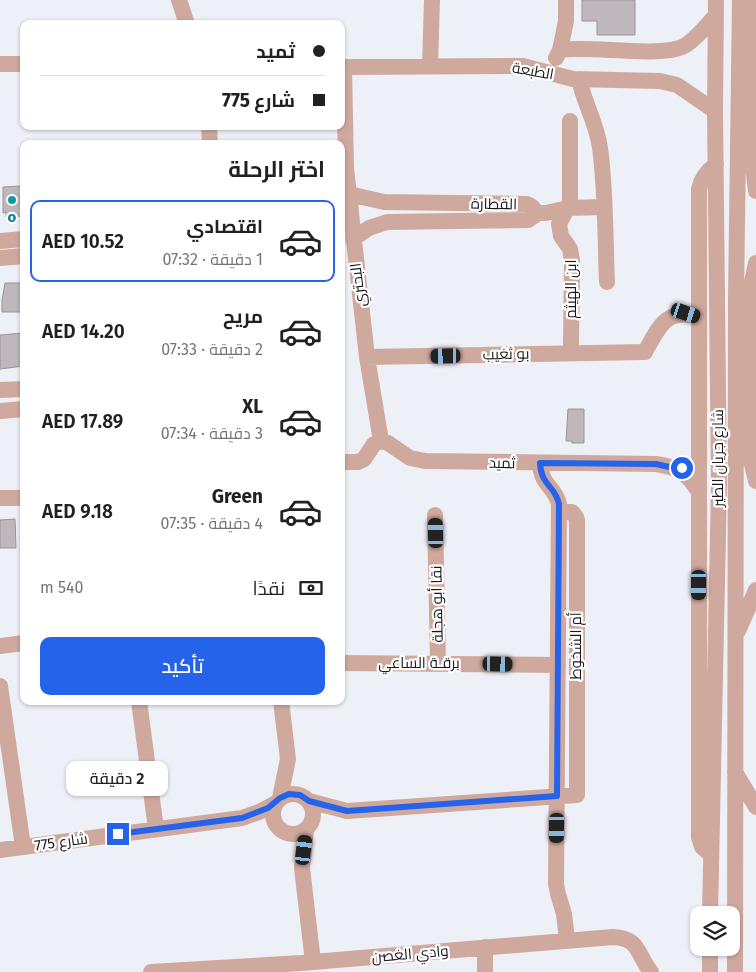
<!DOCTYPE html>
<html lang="ar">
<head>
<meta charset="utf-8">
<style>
  body { margin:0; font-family:"Fira Sans",Cairo,sans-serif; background:#f6f6f6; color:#202124; direction:rtl; height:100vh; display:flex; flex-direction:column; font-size:19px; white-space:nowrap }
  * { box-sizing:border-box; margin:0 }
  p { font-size:16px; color:#757577 }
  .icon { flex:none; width:28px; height:28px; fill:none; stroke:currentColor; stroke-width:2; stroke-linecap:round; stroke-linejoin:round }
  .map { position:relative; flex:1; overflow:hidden; direction:ltr }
  .panel { position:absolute; left:20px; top:140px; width:325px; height:565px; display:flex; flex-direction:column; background:#fff; border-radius:10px; box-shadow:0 1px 4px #0004; direction:rtl }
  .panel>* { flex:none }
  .banner { position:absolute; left:20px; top:20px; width:325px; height:110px; border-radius:10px; box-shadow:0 1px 4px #0004; direction:rtl; display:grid; align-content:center; height:110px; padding:0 20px; background:#fff }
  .fabs { position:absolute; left:690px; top:906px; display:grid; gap:10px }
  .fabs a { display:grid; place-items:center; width:50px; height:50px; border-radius:10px; background:#fff; box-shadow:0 1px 4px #0004; font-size:25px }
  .end { position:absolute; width:22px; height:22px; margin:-11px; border:6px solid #2563eb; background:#fff; box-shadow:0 0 0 2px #fff }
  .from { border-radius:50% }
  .bubble { position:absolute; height:35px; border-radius:10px; background:#fff; box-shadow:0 1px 4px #0004; font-size:16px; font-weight:600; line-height:35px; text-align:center; direction:rtl }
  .car { position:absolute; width:15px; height:30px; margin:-15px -8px; border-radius:6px; box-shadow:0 0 4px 1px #0007; background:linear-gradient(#222 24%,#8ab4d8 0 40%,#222 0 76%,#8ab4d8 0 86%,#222 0) }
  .banner b { display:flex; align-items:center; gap:18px; height:48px; font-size:19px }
  .banner b+b { border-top:1px solid #e0e0e0 }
  .banner i { width:12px; height:12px; background:#202124 }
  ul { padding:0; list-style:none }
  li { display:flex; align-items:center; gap:15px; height:82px; margin:0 10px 8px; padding:0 10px; border:2px solid transparent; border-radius:10px }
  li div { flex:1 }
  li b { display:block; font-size:19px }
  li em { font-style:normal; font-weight:600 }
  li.current { border-color:#2563eb }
  li>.icon { width:45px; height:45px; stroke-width:1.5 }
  h2 { padding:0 20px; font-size:22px; line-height:60px }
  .pay { display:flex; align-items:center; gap:12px; height:55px; padding:0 20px; font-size:19px }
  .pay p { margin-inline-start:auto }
  .button { display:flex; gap:10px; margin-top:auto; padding:10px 20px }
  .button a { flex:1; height:58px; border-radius:10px; background:#2563eb; color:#fff; font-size:20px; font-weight:600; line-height:58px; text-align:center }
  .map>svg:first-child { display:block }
  .building { fill:#beb7bb; stroke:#9a9397 }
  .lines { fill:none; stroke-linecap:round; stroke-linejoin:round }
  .minor { stroke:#d0a99e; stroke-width:16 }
  .route { stroke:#2563eb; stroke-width:6 }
  .culture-dot { fill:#0f9aa8; stroke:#fff; stroke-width:2 }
  .labels { text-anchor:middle; stroke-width:4.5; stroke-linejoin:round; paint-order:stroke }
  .street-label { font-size:15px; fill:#19191c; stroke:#fff }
  .culture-label { font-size:15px; font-weight:bold; fill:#0d838f; stroke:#fff }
</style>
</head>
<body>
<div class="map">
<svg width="756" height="972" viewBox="0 0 756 972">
  <rect width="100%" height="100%" fill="#eef0f7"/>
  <path class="building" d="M582 0H635V35H597V21H582Z
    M21 186V216L6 217V212L3 213V187Z
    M5 283H21L22 312H2V300Z
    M24 333V366L0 369V335Z
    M568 409H584V443H572V441H566Z
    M15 519 16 548H0V520Z"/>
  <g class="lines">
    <path class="minor" d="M179 0 187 24
      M754 0 752 158 756 191
      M560 50C591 45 664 59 686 45 698 37 707 25 716 15
      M556 58 560 50 566 21V0
      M0 64H24
      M430 66 432 0
      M341 67 523 66 573 79 660 81 677 85 715 111
      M344 67 346 168 367 357 381 441
      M579 79C584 103 597 124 600 148 606 192 605 238 607 282
      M570 121V203L559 224 561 236 570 249 572 260 571 344
      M209 126 210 144
      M349 194 384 202 527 204C533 206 536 210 534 216L528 220 387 222 369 228 353 239
      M535 213H546L568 208 603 207
      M0 241 24 239
      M0 258 24 256
      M756 263 751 287 749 369 750 456 756 481
      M367 357 645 352C659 327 666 307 699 317
      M0 390 24 389
      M0 411 24 409
      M341 462H358L364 459 374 444 381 441 388 443 410 458 425 461 656 464C678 467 687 473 699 492
      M540 463C541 486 554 485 559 504L556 884 558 894 564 914 567 940
      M0 498H24
      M435 515 438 663
      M738 631 756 590
      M0 646 24 643
      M341 663 558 665
      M0 686 23 847
      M139 701 156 829
      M735 772 756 807
      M273 814a20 20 0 1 1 40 0a20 20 0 1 1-40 0Z
      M280 798 288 759 281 701
      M309 801 347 811 577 795V520L576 517 572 512 559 511
      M306 829 302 868 313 962
      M0 850 242 818 259 812 276 803
      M710 854 702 847 699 837V189C701 178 707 171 716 164
      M710 915 719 486 715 111 716 0
      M710 948V972
      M151 972 301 963 613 937C640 938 637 955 651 972
      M485 972V947
      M735 972 736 297 740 0"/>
  </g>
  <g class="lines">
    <path class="route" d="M118 834 242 818 268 808 280 798 289 794 300 795 309 801 347 811 557 796 559 504C555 485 541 486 540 463L656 464 678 469 682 468"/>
  </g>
  <circle class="culture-dot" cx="12" cy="200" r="5"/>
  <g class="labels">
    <g class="street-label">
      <text transform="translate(533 71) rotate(10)" y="5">الطبعة</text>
      <text transform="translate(494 204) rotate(1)" y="5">القطارة</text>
      <text transform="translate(358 285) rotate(-97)" y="5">البحتري</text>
      <text transform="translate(571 289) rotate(-90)" y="5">ابن الهيثم</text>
      <text transform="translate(506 354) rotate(-1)" y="5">بو ثغيب</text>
      <text transform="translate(718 458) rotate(-90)" y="5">شارع جريان الطير</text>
      <text transform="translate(502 463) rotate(1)" y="5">ثميد</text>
      <text transform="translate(437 604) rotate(-91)" y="5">نقا أبو هجلة</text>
      <text transform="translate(576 646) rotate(-90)" y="5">أم الشخوط</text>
      <text x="419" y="668">برقـة الساعي</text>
      <text transform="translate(61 842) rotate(-8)" y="5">شارع 775</text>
      <text transform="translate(410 954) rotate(-5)" y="5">وادي الغصن</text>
    </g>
    <g class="culture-label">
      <text x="12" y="222">o</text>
    </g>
  </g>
</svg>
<div class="fabs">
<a><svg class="icon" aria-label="layers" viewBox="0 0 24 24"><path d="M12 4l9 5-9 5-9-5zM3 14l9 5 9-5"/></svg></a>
</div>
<i class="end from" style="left:682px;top:468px"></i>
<i class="end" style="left:118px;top:834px"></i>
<div class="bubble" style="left:66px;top:761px;width:102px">2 دقيقة</div>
<i class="car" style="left:686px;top:313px;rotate:108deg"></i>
<i class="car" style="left:446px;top:356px;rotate:269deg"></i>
<i class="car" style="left:436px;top:533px;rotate:359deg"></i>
<i class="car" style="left:699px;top:585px;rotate:180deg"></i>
<i class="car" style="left:498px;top:664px;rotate:91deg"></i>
<i class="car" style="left:557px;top:828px;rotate:181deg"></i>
<i class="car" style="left:304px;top:850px;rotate:7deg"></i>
<div class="banner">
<b><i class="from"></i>ثميد</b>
<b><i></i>شارع 775</b>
</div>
<section class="panel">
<h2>اختر الرحلة</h2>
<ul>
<li class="current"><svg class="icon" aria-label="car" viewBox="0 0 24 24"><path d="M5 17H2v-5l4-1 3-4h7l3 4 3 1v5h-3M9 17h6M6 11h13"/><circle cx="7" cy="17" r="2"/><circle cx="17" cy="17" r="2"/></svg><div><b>اقتصادي</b><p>1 دقيقة · 07:32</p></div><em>AED 10.52</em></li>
<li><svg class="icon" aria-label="car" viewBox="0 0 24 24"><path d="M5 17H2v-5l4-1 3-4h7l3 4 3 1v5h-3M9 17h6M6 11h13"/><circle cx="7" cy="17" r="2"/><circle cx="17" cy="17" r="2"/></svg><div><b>مريح</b><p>2 دقيقة · 07:33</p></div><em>AED 14.20</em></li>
<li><svg class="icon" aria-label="car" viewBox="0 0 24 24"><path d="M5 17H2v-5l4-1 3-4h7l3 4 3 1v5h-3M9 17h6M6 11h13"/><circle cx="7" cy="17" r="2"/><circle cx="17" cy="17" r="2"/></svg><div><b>XL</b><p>3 دقيقة · 07:34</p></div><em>AED 17.89</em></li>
<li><svg class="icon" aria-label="car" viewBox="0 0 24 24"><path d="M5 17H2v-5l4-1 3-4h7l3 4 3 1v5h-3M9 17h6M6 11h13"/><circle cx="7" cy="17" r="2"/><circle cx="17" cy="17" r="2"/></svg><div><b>Green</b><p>4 دقيقة · 07:35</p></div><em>AED 9.18</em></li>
</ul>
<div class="pay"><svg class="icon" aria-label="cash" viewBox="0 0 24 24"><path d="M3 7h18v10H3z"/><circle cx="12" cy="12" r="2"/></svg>نقدًا<p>540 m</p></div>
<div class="button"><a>تأكيد</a></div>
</section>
</div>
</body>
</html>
